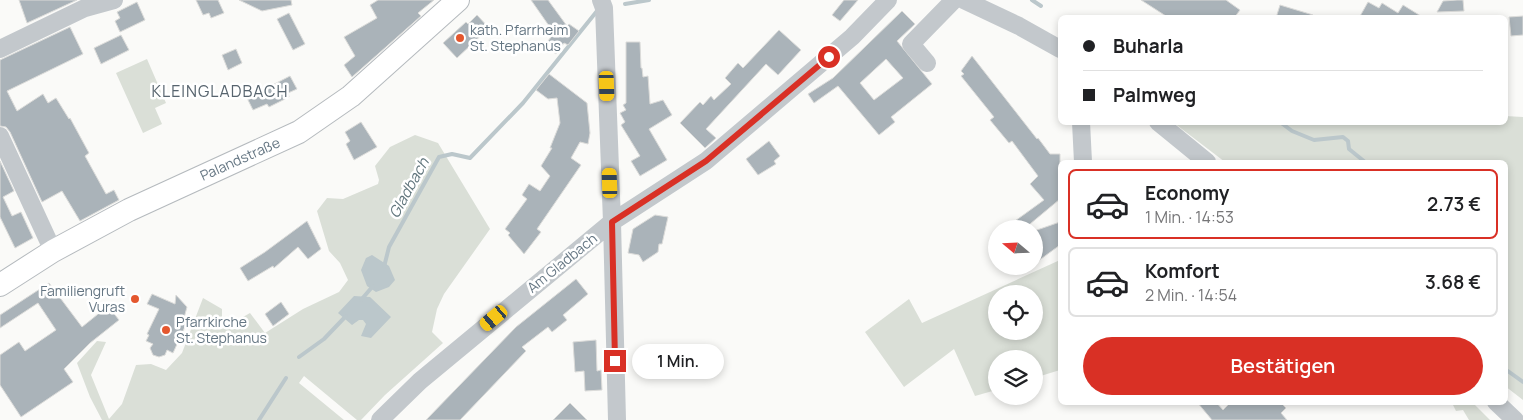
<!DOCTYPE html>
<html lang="de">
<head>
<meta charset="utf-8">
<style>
  body { margin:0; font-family:Manrope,sans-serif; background:#f2f2f2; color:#202124; height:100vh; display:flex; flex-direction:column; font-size:19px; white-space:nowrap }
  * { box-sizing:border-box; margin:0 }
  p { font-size:16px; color:#757577 }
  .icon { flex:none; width:28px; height:28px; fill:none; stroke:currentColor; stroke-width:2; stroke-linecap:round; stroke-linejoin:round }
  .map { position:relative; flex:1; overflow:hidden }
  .panel { position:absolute; left:1058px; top:160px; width:450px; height:245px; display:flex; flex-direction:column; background:#fff; border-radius:8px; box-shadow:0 2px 8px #0003 }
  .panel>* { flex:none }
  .banner { position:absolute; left:1058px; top:15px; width:450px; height:110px; border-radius:8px; box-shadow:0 2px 8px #0003; display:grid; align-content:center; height:110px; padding:0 25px; background:#fff }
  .needle { width:32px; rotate:289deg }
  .fabs { position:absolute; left:988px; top:220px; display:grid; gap:10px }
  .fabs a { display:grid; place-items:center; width:55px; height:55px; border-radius:50%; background:#fff; box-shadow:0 2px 8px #0003; font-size:25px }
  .end { position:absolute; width:22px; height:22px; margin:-11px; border:6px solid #d93025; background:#fff; box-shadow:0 0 0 2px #fff }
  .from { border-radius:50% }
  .bubble { position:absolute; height:35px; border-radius:18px; background:#fff; box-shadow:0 2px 8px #0003; font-size:16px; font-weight:600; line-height:35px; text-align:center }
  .car { position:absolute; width:15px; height:30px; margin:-15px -8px; border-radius:6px; box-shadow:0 0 4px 1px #0007; background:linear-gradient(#f5c518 24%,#345 0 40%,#f5c518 0 76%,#345 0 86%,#f5c518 0) }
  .banner b { display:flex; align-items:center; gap:18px; height:48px; font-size:19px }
  .banner b+b { border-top:1px solid #e0e0e0 }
  .banner i { width:12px; height:12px; background:#202124 }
  ul { padding:9px 0 0; list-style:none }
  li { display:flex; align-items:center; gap:15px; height:70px; margin:0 10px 8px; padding:0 15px; border:2px solid #e0e0e0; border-radius:8px }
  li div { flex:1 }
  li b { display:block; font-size:19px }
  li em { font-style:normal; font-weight:600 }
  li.active { border-color:#d93025 }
  li>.icon { width:45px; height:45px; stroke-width:1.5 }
  .action { display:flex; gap:10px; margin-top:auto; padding:10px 25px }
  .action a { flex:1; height:58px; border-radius:30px; background:#d93025; color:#fff; font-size:20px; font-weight:600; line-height:58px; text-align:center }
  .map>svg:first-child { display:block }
  .green { fill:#dadfd7; fill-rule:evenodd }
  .water { fill:#bbc7cb }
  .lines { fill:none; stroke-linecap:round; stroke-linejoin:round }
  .stream { stroke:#bbc7cb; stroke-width:4 }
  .building { fill:#aab3b9; stroke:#dcdcda; fill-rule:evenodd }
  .major-casing { stroke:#b5babe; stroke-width:24 }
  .minor { stroke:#c3c8cc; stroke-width:18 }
  .major { stroke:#fff; stroke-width:22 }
  .route { stroke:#d93025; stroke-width:6 }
  .poi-dot { fill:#e4572e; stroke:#fff; stroke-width:2 }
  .labels { text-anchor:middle; stroke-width:5; stroke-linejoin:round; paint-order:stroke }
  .poi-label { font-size:14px; fill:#657683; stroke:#fff; text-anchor:start }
  .street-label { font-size:14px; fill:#657683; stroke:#fff }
  .water-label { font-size:15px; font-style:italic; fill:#60757c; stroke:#fff }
  .quarter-label { font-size:16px; letter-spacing:1px; fill:#57646e; stroke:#fff }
</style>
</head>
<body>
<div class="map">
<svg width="1523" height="420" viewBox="0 0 1523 420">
  <rect width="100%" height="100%" fill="#fafaf8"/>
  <path class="green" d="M147 59 166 103 155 108 162 124 143 133 116 73Z
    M1505 116 1523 117V400L1505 386V162H1225L1174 123 1505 122Z
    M415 135 438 143 490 229 444 294 437 309 432 332 443 343 385 395 361 420H357L304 376 299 383 344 420H102L90 397 77 363 97 341 106 342 91 375 109 419 122 404 136 365 151 364 166 370 182 353 203 298 222 309V329L250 313 265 333 303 309 339 292 348 280 340 263 329 251 317 211 327 198 343 199 378 184 379 180 375 166 390 147Z
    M1060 260V370L1034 378V359H996V390L975 396 954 349 904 387 865 332 909 299 922 323ZM996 294H1034V331H996Z
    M1452 403H1473L1490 420H1469L1463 410 1456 411Z"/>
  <path class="water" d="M372 255 389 266 395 280 389 287 376 292 367 286 361 270 366 258Z
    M354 296 370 297 391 317 371 338 361 336 366 324 363 320H359L352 325 338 313Z"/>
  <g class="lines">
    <path class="stream" d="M1032 0 1041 6
      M625 4 649 0
      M1280 122 1292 131 1314 140 1343 137 1348 141 1349 149 1365 162
      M384 267 389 247 439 157 452 154 470 158 523 103 597 11
      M361 300 373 286
      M299 357 324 339 346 316
      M1505 369 1523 382
      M259 420 286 378"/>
  </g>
  <path class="building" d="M19 0H77L27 23Z
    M196 0H218L224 13 211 18 209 13 203 15Z
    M239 0H291L292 5 262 11Z
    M378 0H434L418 13 421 16 352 77 344 65 355 56 344 37 377 18 370 5Z
    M531 0H548L567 26 569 24 579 31 568 45 564 43 556 54 545 45 554 33Z
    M844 0H858L840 21 832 15Z
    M1141 0H1226L1240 10 1234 18H1169Z
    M1457 0H1463L1464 11 1437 12 1443 1Z
    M137 2 145 20 120 32 115 21 120 18 117 12Z
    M1368 2 1379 8 1382 3 1398 13 1403 5 1424 18H1359Z
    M1280 5 1313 15 1312 18H1276Z
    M902 11 915 24 897 41 932 84 891 117 895 122 879 135 838 86 814 103 808 94 833 78ZM886 59 903 78 874 100 860 83Z
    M289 13 305 44 293 50 277 19Z
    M477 15 489 28 457 58 443 43 466 22 468 24Z
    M1523 16V35L1511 36 1509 17Z
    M70 27 83 54 7 91 17 111 43 94 48 103 56 98 69 119 70 118 89 153 85 156 106 194 114 190 119 200 80 221 62 191 42 202 10 132 6 127 0 126V60Z
    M779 30 801 50 778 75 766 64 706 129 716 138 705 148 680 123 700 102 703 105 711 96 714 100 731 84 725 78 738 63 743 68Z
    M121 35 129 50 101 64 94 48Z
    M626 42H640L641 68H642L643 77 648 76 650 104 663 100 672 115 649 129 667 160 640 176 631 161 640 156 621 125 625 122 620 113 626 110 623 105 626 103Z
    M236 49 242 63 228 70 222 55Z
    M972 56 1037 139 1038 138 1050 154H1060V199L1024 229H1004L1044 200 1030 184 1038 176 1012 141 1009 143 990 120 994 117 961 76 964 74 961 71Z
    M549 74 587 103 590 133 588 144 580 142 571 158 581 165 537 229 541 232 524 254 508 235 510 233 505 229 527 199 522 195 529 184 540 191 550 176 541 166 552 148H550L560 123 557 98 548 99 536 90Z
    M290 76 297 89 288 93 289 97 269 107 267 104 253 110 247 98Z
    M361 122 377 147 354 160 346 144 350 141 345 132Z
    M769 141 780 156 774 161 776 164 758 175 746 159Z
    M0 161 14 191 3 197 12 216 21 212 33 238 15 248 0 217Z
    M655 215 668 217 662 244H659L658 252 643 262 639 255 628 253 633 229Z
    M307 221 321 249 308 259 298 247 274 268 273 266 248 281 240 268 265 252Z
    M1060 222V245L1034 264V231Z
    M576 279 588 294 563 315 567 320 552 332 548 327 522 347 526 351 460 420H426L516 327Z
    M49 283 82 327 108 306 119 320 90 343 64 369 73 382 21 417 0 385V355L19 342 25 351 56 330 38 303 0 328V315Z
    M152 294 175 304 176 295 187 307 184 318 188 320 173 353 167 350 165 355 159 357 153 355 150 348 153 344 146 341 149 335 147 334 159 309 147 304Z
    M281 302 289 314 273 326 265 314Z
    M596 340 597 371 601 370 602 390 585 391 584 371 575 372 573 342Z
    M1197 402H1216L1223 410 1231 402H1280L1286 408 1281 413 1287 420H1212Z
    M570 403 587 420H553Z"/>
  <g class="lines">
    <defs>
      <path id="major" d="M0 285 53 251 129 210 299 132 351 96 458 0"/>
    </defs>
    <use href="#major" class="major-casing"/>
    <path class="minor" d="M601 0 604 8 612 222 617 420
      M964 0 1019 26 1060 49
      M0 49 85 8 114 0
      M927 63 911 44 954 0
      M1081 122 1083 162
      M1158 122 1207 162
      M0 136 53 251
      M1496 402 1515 420
      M380 420 420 381 612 222 706 161 852 37 888 0"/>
    <use href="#major" class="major"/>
  </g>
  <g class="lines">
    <path class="route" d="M615 361 612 222 706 161 829 57"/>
  </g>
  <g class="poi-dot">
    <circle cx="460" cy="38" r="5"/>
    <circle cx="135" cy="299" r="5"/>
    <circle cx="166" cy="330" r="5"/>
  </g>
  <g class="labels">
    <g class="poi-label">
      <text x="470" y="35">kath. Pfarrheim<tspan x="470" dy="16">St. Stephanus</tspan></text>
      <text x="125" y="296" text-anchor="end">Familiengruft<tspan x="125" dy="16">Vuras</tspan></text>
      <text x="176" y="327">Pfarrkirche<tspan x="176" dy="16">St. Stephanus</tspan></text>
    </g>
    <g class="street-label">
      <text transform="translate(240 159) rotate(-24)" y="5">Palandstraße</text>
      <text transform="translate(562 263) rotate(-39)" y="5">Am Gladbach</text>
    </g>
    <g class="water-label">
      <text transform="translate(409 188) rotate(-61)" y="5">Gladbach</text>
    </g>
    <g class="quarter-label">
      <text x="220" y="97">KLEINGLADBACH</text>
    </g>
  </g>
</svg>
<div class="fabs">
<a><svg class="needle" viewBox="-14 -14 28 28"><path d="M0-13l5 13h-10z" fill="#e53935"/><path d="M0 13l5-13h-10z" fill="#757577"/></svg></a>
<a><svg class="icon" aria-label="locate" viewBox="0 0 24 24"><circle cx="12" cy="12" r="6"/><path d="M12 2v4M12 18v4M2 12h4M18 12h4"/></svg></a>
<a><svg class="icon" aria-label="layers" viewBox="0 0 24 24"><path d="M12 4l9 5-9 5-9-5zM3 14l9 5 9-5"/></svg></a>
</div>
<i class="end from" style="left:829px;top:57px"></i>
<i class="end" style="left:615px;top:361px"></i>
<div class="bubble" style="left:632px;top:344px;width:92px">1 Min.</div>
<i class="car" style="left:607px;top:86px;rotate:178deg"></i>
<i class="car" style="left:610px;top:183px;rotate:358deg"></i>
<i class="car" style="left:494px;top:318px;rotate:230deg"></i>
<div class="banner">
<b><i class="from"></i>Buharla</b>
<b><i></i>Palmweg</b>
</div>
<section class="panel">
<ul>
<li class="active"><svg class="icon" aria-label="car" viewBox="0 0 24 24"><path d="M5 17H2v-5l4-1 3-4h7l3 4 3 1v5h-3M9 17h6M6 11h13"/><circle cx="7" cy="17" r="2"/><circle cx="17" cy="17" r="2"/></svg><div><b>Economy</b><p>1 Min. · 14:53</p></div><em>2.73 €</em></li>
<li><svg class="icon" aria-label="car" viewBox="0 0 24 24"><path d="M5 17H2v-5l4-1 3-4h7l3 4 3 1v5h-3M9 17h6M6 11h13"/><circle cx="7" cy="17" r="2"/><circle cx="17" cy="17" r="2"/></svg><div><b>Komfort</b><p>2 Min. · 14:54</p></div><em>3.68 €</em></li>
</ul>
<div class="action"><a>Bestätigen</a></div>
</section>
</div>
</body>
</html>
